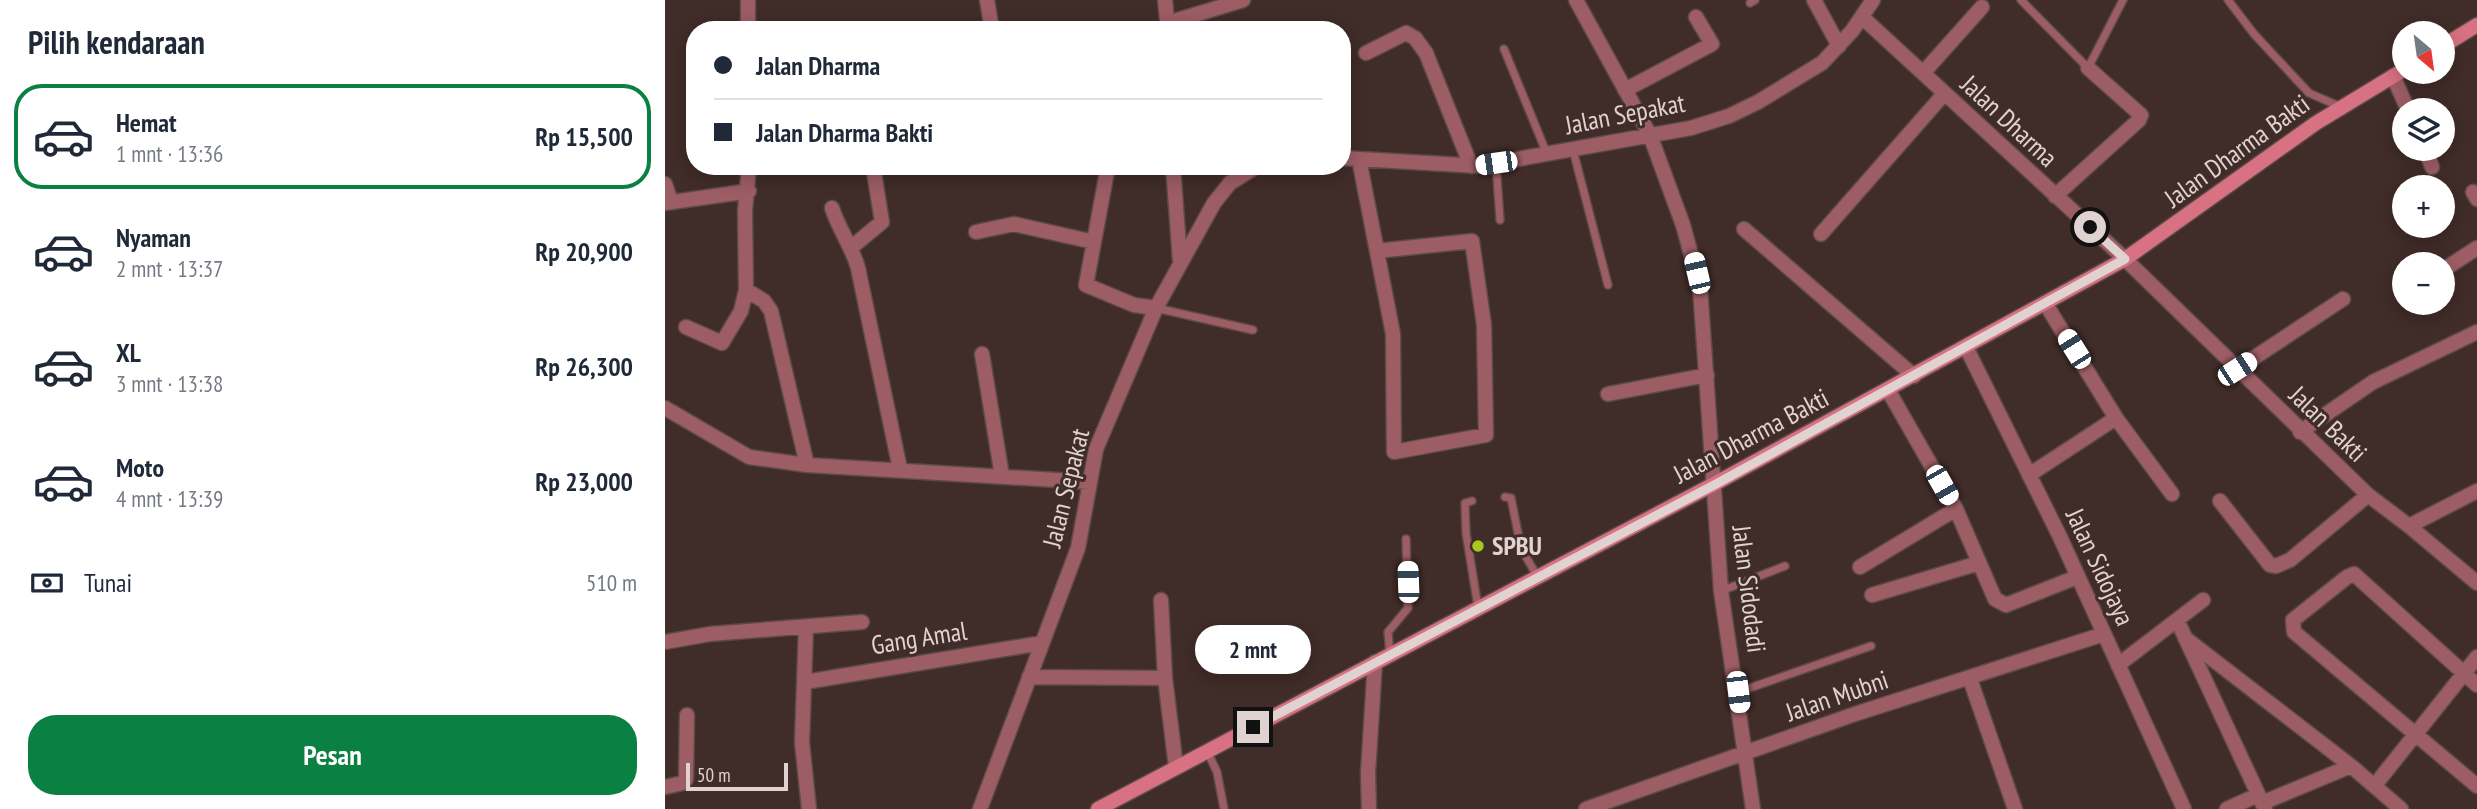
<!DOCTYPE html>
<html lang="id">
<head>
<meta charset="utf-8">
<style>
  body { margin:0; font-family:"PT Sans Narrow",sans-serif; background:#f2f2f3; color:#1f2937; height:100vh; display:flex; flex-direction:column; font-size:26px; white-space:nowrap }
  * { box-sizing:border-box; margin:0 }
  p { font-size:23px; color:#747a83 }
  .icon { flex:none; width:38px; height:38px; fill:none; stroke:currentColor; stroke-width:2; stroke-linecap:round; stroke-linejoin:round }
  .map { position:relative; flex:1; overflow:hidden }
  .side { display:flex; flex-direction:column; background:#fff; width:665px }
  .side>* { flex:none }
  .hud { position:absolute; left:21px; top:21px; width:665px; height:154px; border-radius:28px; box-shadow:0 4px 18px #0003; display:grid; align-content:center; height:154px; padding:0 28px; background:#fff }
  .needle { width:46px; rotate:151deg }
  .tools { position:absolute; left:1727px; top:21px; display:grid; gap:14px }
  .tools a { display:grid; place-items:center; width:63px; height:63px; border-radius:50%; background:#fff; box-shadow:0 4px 18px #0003; font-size:35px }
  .scale { position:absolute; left:21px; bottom:18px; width:102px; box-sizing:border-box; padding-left:7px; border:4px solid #e0d2d0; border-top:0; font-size:19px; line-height:24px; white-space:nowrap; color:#e0d2d0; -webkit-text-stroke:5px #402c28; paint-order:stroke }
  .end { position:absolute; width:32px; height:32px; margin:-16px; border:9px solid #e0d2d0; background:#111; box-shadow:0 0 0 4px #111 }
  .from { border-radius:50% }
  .bubble { position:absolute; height:49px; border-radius:24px; background:#fff; box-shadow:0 4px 18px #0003; font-size:23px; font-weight:700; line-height:49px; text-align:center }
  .car { position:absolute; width:21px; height:42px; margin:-21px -10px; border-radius:9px; box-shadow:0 0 5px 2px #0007; background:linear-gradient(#fff 24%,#345 0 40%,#fff 0 76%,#345 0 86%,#fff 0) }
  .hud b { display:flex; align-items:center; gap:24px; height:66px; font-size:26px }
  .hud b+b { border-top:2px solid #e0e1e3 }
  .hud i { width:18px; height:18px; background:#1f2937 }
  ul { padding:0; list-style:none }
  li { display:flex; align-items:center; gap:21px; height:105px; margin:0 14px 10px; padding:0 14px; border:4px solid transparent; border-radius:28px }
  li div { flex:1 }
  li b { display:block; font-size:26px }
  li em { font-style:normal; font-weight:700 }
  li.selected { border-color:#0b8043 }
  li>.icon { width:63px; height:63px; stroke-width:1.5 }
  h2 { padding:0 28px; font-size:32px; line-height:84px }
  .pay { display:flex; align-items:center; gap:18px; height:77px; padding:0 28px; font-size:26px }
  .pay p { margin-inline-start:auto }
  .primary-button { display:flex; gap:14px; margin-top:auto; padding:14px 28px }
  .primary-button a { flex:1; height:80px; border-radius:28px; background:#0b8043; color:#fff; font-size:28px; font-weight:700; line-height:80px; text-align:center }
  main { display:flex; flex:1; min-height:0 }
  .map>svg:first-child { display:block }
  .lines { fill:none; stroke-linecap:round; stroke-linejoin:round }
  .service-casing { stroke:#5d4a46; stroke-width:10 }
  .minor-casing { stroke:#5d4a46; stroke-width:17 }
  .secondary-casing { stroke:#5d4a46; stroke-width:17 }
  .service { stroke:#9d5d65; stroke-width:7 }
  .minor { stroke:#9d5d65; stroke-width:14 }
  .secondary { stroke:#d87282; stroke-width:14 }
  .route { stroke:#e0d2d0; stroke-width:9 }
  .poi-dot { fill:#a7c81f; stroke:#402c28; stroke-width:2.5 }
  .labels { text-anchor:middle; stroke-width:6; stroke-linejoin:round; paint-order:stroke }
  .street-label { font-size:26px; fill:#e0d2d0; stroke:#402c28 }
  .poi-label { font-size:26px; font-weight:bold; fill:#e0d2d0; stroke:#402c28; text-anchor:start }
</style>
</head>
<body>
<main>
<section class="side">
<h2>Pilih kendaraan</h2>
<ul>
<li class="selected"><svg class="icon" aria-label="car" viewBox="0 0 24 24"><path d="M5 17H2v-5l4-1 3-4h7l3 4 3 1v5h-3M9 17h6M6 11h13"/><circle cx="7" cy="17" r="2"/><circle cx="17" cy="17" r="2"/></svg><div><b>Hemat</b><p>1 mnt · 13:36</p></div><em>Rp 15,500</em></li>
<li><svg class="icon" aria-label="car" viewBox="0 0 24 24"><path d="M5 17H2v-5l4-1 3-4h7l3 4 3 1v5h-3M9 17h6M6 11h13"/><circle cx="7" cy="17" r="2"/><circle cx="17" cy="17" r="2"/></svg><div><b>Nyaman</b><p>2 mnt · 13:37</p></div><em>Rp 20,900</em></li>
<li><svg class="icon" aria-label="car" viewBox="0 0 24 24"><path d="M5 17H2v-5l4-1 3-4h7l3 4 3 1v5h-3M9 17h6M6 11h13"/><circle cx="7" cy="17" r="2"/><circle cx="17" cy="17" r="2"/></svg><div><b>XL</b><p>3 mnt · 13:38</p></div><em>Rp 26,300</em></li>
<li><svg class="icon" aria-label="car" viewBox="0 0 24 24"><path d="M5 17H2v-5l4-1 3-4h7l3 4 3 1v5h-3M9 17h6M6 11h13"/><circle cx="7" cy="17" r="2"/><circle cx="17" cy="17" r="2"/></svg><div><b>Moto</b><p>4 mnt · 13:39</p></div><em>Rp 23,000</em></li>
</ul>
<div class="pay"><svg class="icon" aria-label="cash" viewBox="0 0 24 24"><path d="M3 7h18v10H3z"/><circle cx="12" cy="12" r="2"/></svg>Tunai<p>510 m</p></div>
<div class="primary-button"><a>Pesan</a></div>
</section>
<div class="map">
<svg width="1812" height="809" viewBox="0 0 1812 809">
  <rect width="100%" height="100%" fill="#402c28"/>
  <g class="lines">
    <defs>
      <path id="service" d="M1356 0 1423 68 1458 0
        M1563 0 1589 34 1644 93 1676 107
        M1085 3 1090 0
        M839 49 882 154
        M908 150 943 285
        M831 163 835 220
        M491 308 588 330
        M840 497 846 498 856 548 872 576
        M807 501 800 503 801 533 813 607
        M1056 591 1120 566
        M725 654 723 632 743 608 741 539
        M1073 692 1206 646
        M542 751 552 772 559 809"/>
      <path id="minor" d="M83 0V30
        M322 0 327 30
        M500 0 503 30
        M911 0 985 135 1018 225 1035 287 1056 591 1088 809
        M1149 0 1174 46
        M1197 17 1460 259 1703 495 1744 526 1812 583
        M503 23 578 0
        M701 53 741 33 750 38 761 53 806 166
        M1258 73 1317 7
        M1728 76 1743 110
        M960 90 1047 44 1031 17
        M1760 149 1767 167
        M677 158 814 166 1026 128 1064 116 1093 102 1157 63 1187 31 1208 0
        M694 159 728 334 729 452 821 435 819 325 807 241 712 251
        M443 166 421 285 469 305 491 308
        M508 166 515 261
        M0 184 6 202
        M1808 192 1812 199
        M1390 196 1474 120 1476 115 1423 68
        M0 203 84 191
        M167 208C174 230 187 246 193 268L235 469
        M1079 229 1249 376
        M311 232 349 224 429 242
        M1156 234 1279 94
        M188 246 217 222 208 166
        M1778 270 1812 248
        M81 290 80 211 84 166
        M1380 303 1451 418
        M21 327 57 343 76 311 81 290 99 301 106 311 142 465
        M1301 347 1395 537 1519 809
        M317 354 337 476
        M1572 369 1678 299
        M1223 390 1291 509 1330 599 1341 605 1412 577
        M943 394 1042 375
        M0 408 84 457 142 465 425 482
        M1635 432 1708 382 1812 332
        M1364 475 1451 418 1507 494
        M1555 501 1605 565 1611 566 1625 560 1703 495
        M1744 526 1812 491
        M1195 567 1291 509
        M1207 595 1314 563
        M496 600 500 678 511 767
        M1512 620 1600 809
        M141 627 137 742 144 809
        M1520 638 1686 766 1736 809
        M0 642 45 634 197 622
        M1453 665 1538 600
        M364 677 500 678
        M1305 679 1350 809
        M140 682 377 643
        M1812 685 1689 574 1682 577 1628 620 1629 632 1812 786
        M1710 785 1812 657
        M0 787 18 783 21 779 22 715
        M1597 803 1686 766
        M315 809 413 548 431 449 491 308 549 203 565 183 592 166
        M704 809 703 773 710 662
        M921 809 1190 714 1439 634
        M1562 809 1593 795"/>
      <path id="secondary" d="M1778 46 1812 25
        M433 809 1051 483 1460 259 1651 123 1740 69"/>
    </defs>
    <use href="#service" class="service-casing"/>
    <use href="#minor" class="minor-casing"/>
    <use href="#secondary" class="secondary-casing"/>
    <use href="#service" class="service"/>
    <use href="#minor" class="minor"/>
    <use href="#secondary" class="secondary"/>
  </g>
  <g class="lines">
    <path class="route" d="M588 727 1051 484 1460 259 1425 227"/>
  </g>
  <circle class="poi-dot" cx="813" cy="546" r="7"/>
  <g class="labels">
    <g class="street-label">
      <text transform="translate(960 114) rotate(-11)" y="9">Jalan Sepakat</text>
      <text transform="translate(1344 121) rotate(43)" y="9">Jalan Dharma</text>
      <text transform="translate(1572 151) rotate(-36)" y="9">Jalan Dharma Bakti</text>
      <text transform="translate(1663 424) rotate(44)" y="9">Jalan Bakti</text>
      <text transform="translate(1086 436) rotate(-28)" y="9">Jalan Dharma Bakti</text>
      <text transform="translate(401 488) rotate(-76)" y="9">Jalan Sepakat</text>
      <text transform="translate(1435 567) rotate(65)" y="9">Jalan Sidojaya</text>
      <text transform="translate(1084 589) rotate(83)" y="9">Jalan Sidodadi</text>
      <text transform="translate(254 638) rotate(-9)" y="9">Gang Amal</text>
      <text transform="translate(1172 696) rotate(-19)" y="9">Jalan Mubni</text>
    </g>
    <g class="poi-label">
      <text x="827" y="555">SPBU</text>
    </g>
  </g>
</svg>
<div class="tools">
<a><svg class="needle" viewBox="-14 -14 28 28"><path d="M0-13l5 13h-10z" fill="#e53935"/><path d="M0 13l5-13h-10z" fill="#747a83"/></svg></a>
<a><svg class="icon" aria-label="layers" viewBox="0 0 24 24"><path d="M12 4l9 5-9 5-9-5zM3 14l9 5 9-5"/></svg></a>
<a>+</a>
<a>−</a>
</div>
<div class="scale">50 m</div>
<i class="end from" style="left:1425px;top:227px"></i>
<i class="end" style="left:588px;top:727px"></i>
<div class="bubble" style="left:530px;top:625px;width:116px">2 mnt</div>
<i class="car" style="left:831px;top:163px;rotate:262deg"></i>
<i class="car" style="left:1032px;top:273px;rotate:347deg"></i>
<i class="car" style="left:1409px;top:349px;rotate:328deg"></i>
<i class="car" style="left:1572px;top:369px;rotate:57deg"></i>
<i class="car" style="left:1277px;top:485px;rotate:150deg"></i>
<i class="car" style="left:743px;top:582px;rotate:358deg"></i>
<i class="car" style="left:1073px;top:692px;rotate:173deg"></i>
<div class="hud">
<b><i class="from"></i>Jalan Dharma</b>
<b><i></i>Jalan Dharma Bakti</b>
</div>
</div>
</main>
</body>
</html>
